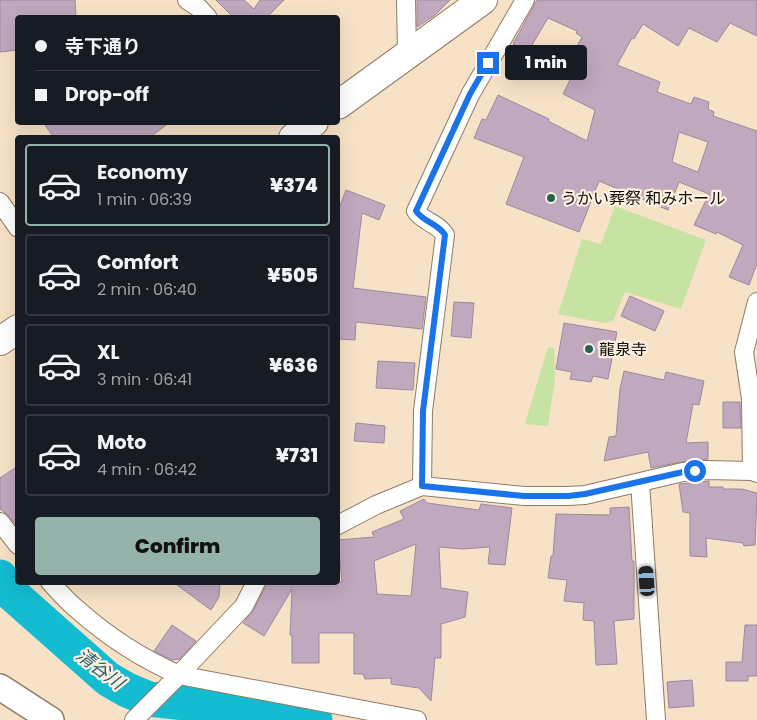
<!DOCTYPE html>
<html lang="en">
<head>
<meta charset="utf-8">
<style>
  body { margin:0; font-family:Poppins,"Noto Sans JP",sans-serif; background:#20242c; color:#f1f3f6; height:100vh; display:flex; flex-direction:column; font-size:19px; white-space:nowrap }
  * { box-sizing:border-box; margin:0 }
  p { font-size:16px; color:#9ea1a6 }
  .icon { flex:none; width:28px; height:28px; fill:none; stroke:currentColor; stroke-width:2; stroke-linecap:round; stroke-linejoin:round }
  .map { position:relative; flex:1; overflow:hidden }
  .sheet { position:absolute; left:15px; top:135px; width:325px; height:450px; display:flex; flex-direction:column; background:#171b24; border-radius:5px; box-shadow:0 5px 20px #0002 }
  .sheet>* { flex:none }
  .hud { position:absolute; left:15px; top:15px; width:325px; height:110px; border-radius:5px; box-shadow:0 5px 20px #0002; display:grid; align-content:center; height:110px; padding:0 20px; background:#171b24 }
  .end { position:absolute; width:22px; height:22px; margin:-11px; border:6px solid #1a73e8; background:#fff; box-shadow:0 0 0 2px #fff }
  .from { border-radius:50% }
  .bubble { position:absolute; height:35px; border-radius:5px; background:#171b24; box-shadow:0 5px 20px #0002; font-size:16px; font-weight:800; line-height:35px; text-align:center }
  .car { position:absolute; width:15px; height:30px; margin:-15px -8px; border-radius:6px; box-shadow:0 0 4px 1px #0007; background:linear-gradient(#222 24%,#8ab4d8 0 40%,#222 0 76%,#8ab4d8 0 86%,#222 0) }
  .hud b { display:flex; align-items:center; gap:18px; height:48px; font-size:19px }
  .hud b+b { border-top:1px solid #363941 }
  .hud i { width:12px; height:12px; background:#f1f3f6 }
  ul { padding:9px 0 0; list-style:none }
  li { display:flex; align-items:center; gap:15px; height:82px; margin:0 10px 8px; padding:0 10px; border:2px solid #363941; border-radius:5px }
  li div { flex:1 }
  li b { display:block; font-size:19px }
  li em { font-style:normal; font-weight:800 }
  li.selected { border-color:#95b2ab }
  li>.icon { width:45px; height:45px; stroke-width:1.5 }
  .cta { display:flex; gap:10px; margin-top:auto; padding:10px 20px }
  .cta a { flex:1; height:58px; border-radius:5px; background:#95b2ab; color:#111; font-size:20px; font-weight:800; line-height:58px; text-align:center }
  .map>svg:first-child { display:block }
  .green { fill:#c7e3a3 }
  .lines { fill:none; stroke-linecap:round; stroke-linejoin:round }
  .river { stroke:#14bcd2; stroke-width:35 }
  .building { fill:#c0a8be; stroke:#9f889d; fill-rule:evenodd }
  .street-casing { stroke:#8f7c64; stroke-width:20 }
  .secondary-casing { stroke:#8f7c64; stroke-width:28 }
  .primary-casing { stroke:#8f7c64; stroke-width:30 }
  .street { stroke:#fff; stroke-width:18 }
  .secondary { stroke:#fff; stroke-width:25 }
  .primary { stroke:#fff; stroke-width:28 }
  .route { stroke:#1a73e8; stroke-width:6 }
  .poi-dot { fill:#256350; stroke:#fdf1e1; stroke-width:2 }
  .labels { text-anchor:middle; stroke-width:4.5; stroke-linejoin:round; paint-order:stroke }
  .poi-label { font-size:16px; fill:#110a03; stroke:#fdf1e1; text-anchor:start }
  .water-label { font-size:18px; font-style:italic; fill:#266069; stroke:#fdf1e1 }
</style>
</head>
<body>
<div class="map">
<svg width="757" height="720" viewBox="0 0 757 720">
  <rect width="100%" height="100%" fill="#f7e2c7"/>
  <path class="green" d="M615 206 706 240 681 309 625 292 613 321 604 323 558 314 582 239 601 244Z
    M548 347 554 348 555 379 548 426 525 424Z"/>
  <g class="lines">
    <path class="river" d="M0 577 11 593 108 679 127 690 149 699 298 716 315 720"/>
  </g>
  <path class="building" d="M0 0H75L76 18H18V50L0 52Z
    M216 0H244L254 9 260 0H284L266 18H234Z
    M417 0H450L435 15 417 27Z
    M537 0H757V36L730 23 717 42 689 28 678 46 643 24 634 39 632 38 617 65 660 82 657 92 691 104 694 97 709 102 708 109 714 112 713 116 757 131V264L749 285 729 277 743 245 717 232 716 234 694 225 709 194 679 182 668 210 599 181 579 232 506 204 524 157 474 138 482 119 486 120 498 95 549 119 548 121 587 141 595 110 563 94 576 68 568 63 582 37 576 33 577 31 548 18 528 52 513 44ZM679 132 708 142 698 172 672 162Z
    M43 122H170L149 138H54Z
    M346 190 385 205 379 220 362 213 353 288 426 297 422 329 356 322 355 340 338 339V211Z
    M630 296 664 311 655 331 621 316Z
    M454 302 474 303 471 338 451 336Z
    M564 323 617 332 608 379 593 376 591 382 570 379 572 372 556 369Z
    M378 361 415 363 413 390 376 388Z
    M624 371 664 380 666 372 704 381 699 405 693 404 686 443 708 442V459L681 462 651 468 648 452 604 461 609 437 616 436 620 389Z
    M723 402H740L741 428H723Z
    M356 423 385 426 384 443 354 441Z
    M18 466V527L8 515 0 509V478Z
    M709 481V487H723V489H742L757 493 755 545 744 546 743 543 706 538 707 557 690 556V513L683 512 679 484Z
    M424 499 427 503 479 510 481 504 512 508 505 565 489 564 488 563 490 547 462 549 439 547 441 588 468 592 465 617 441 624V658H435L431 701 419 688 391 684V678L365 679 363 674H354V633H319V663H292V635H290L292 589 264 636 243 623 253 611 268 582H342L338 540 374 537 372 532 404 519 400 511ZM416 544 411 596 377 594 374 561Z
    M629 507 632 561H634V619L614 621 617 664 596 665 594 621 583 620 584 603 564 601 567 580 548 578 551 556H553L556 514 610 515V508Z
    M173 582H220L219 597 211 610Z
    M172 625 196 641 180 659 172 660 154 651Z
    M745 625H757V676H748V681H726V662H742Z
    M692 680 694 706 669 708 667 682Z"/>
  <g class="lines">
    <defs>
      <path id="street" d="M187 0 199 8 208 18
        M406 0 407 54
        M0 202 18 228
        M752 471 751 399 744 352 757 302
        M640 482 656 720
        M422 486 423 411 445 235C438 223 423 222 416 211L470 95 525 0
        M0 522 18 545
        M338 525 376 505 422 486 524 496H568L585 495 683 472 706 470 752 471 757 473
        M50 582C59 592 68 602 78 610 107 636 143 659 179 675L417 720
        M134 720 173 681 244 606 256 582"/>
      <path id="secondary" d="M0 687 51 720"/>
      <path id="primary" d="M338 105 483 0
        M293 138 314 122
        M0 341 18 329"/>
    </defs>
    <use href="#street" class="street-casing"/>
    <use href="#secondary" class="secondary-casing"/>
    <use href="#primary" class="primary-casing"/>
    <use href="#street" class="street"/>
    <use href="#secondary" class="secondary"/>
    <use href="#primary" class="primary"/>
  </g>
  <g class="lines">
    <path class="route" d="M488 63 470 94 416 211C423 222 438 223 445 235L423 411 422 486 524 496H568L585 494 683 472 695 471"/>
  </g>
  <g class="poi-dot">
    <circle cx="551" cy="198" r="5"/>
    <circle cx="589" cy="349" r="5"/>
  </g>
  <g class="labels">
    <g class="poi-label">
      <text x="561" y="204">うかい葬祭 和みホール</text>
      <text x="599" y="355">龍泉寺</text>
    </g>
    <g class="water-label">
      <text transform="translate(100 669) rotate(37)" y="6">清谷川</text>
    </g>
  </g>
</svg>
<i class="end from" style="left:695px;top:471px"></i>
<i class="end" style="left:488px;top:63px"></i>
<div class="bubble" style="left:505px;top:45px;width:82px">1 min</div>
<i class="car" style="left:647px;top:581px;rotate:356deg"></i>
<div class="hud">
<b><i class="from"></i>寺下通り</b>
<b><i></i>Drop-off</b>
</div>
<section class="sheet">
<ul>
<li class="selected"><svg class="icon" aria-label="car" viewBox="0 0 24 24"><path d="M5 17H2v-5l4-1 3-4h7l3 4 3 1v5h-3M9 17h6M6 11h13"/><circle cx="7" cy="17" r="2"/><circle cx="17" cy="17" r="2"/></svg><div><b>Economy</b><p>1 min · 06:39</p></div><em>¥374</em></li>
<li><svg class="icon" aria-label="car" viewBox="0 0 24 24"><path d="M5 17H2v-5l4-1 3-4h7l3 4 3 1v5h-3M9 17h6M6 11h13"/><circle cx="7" cy="17" r="2"/><circle cx="17" cy="17" r="2"/></svg><div><b>Comfort</b><p>2 min · 06:40</p></div><em>¥505</em></li>
<li><svg class="icon" aria-label="car" viewBox="0 0 24 24"><path d="M5 17H2v-5l4-1 3-4h7l3 4 3 1v5h-3M9 17h6M6 11h13"/><circle cx="7" cy="17" r="2"/><circle cx="17" cy="17" r="2"/></svg><div><b>XL</b><p>3 min · 06:41</p></div><em>¥636</em></li>
<li><svg class="icon" aria-label="car" viewBox="0 0 24 24"><path d="M5 17H2v-5l4-1 3-4h7l3 4 3 1v5h-3M9 17h6M6 11h13"/><circle cx="7" cy="17" r="2"/><circle cx="17" cy="17" r="2"/></svg><div><b>Moto</b><p>4 min · 06:42</p></div><em>¥731</em></li>
</ul>
<div class="cta"><a>Confirm</a></div>
</section>
</div>
</body>
</html>
